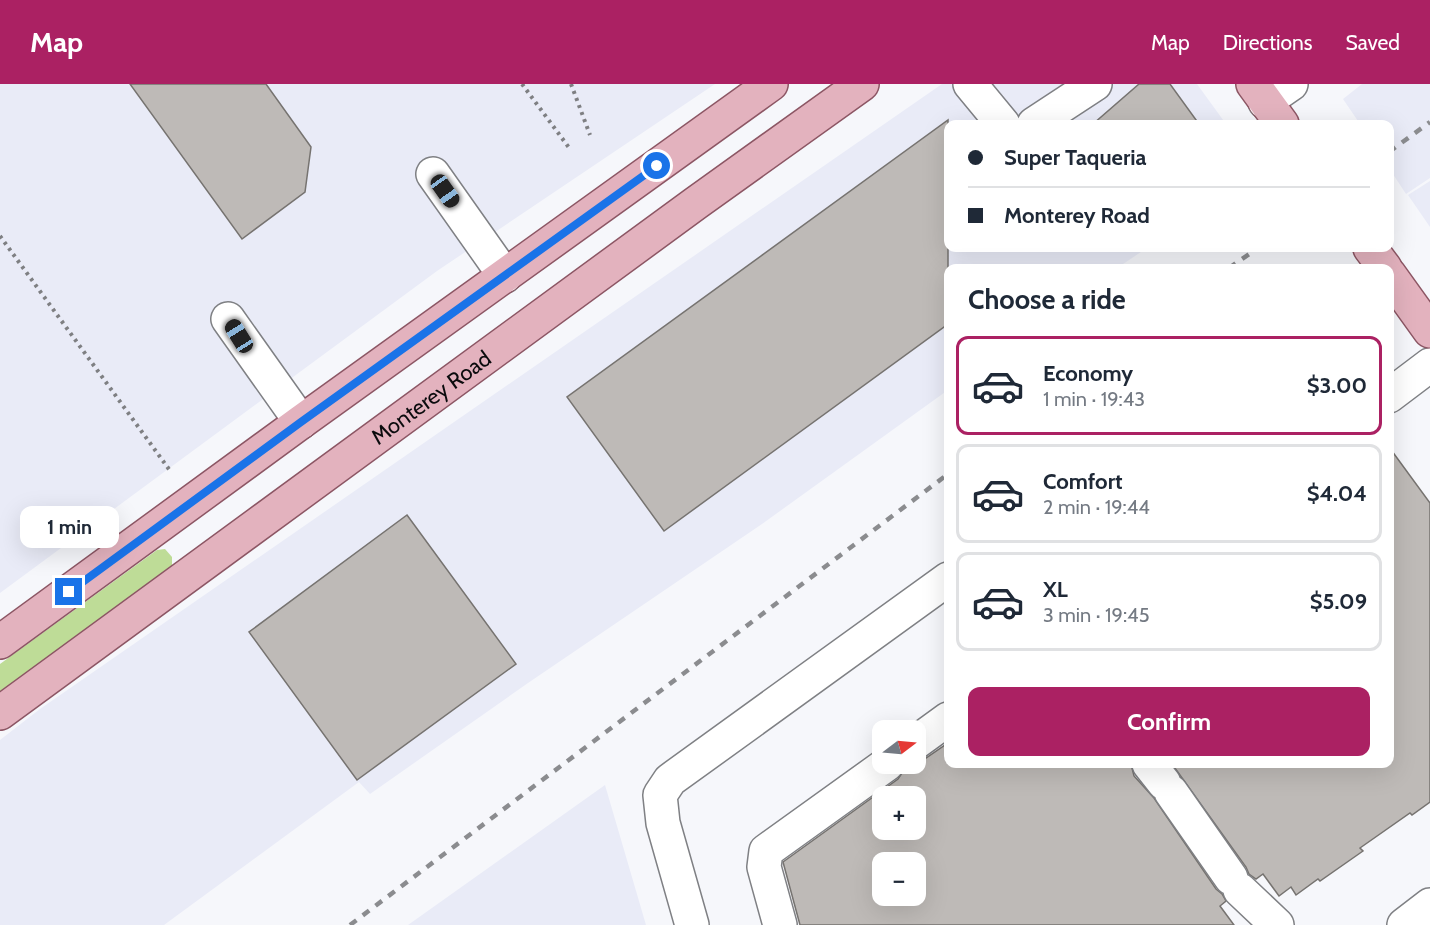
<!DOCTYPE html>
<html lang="en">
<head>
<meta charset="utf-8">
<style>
  body { margin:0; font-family:Cabin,sans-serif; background:#f2f2f3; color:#1f2937; height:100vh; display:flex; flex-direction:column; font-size:22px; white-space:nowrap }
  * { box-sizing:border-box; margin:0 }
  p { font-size:20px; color:#747a83 }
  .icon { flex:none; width:33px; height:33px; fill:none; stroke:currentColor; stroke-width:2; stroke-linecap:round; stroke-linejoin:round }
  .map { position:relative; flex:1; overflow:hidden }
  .panel { position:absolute; left:944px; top:180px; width:450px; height:504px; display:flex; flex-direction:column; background:#fff; border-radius:12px; box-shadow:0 6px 24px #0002 }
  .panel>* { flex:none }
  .banner { position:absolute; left:944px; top:36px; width:450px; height:132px; border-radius:12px; box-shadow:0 6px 24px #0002; display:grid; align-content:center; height:132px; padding:0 24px; background:#fff }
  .needle { width:39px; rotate:74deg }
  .fabs { position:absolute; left:872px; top:636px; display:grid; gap:12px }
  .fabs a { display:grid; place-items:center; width:54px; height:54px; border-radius:12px; background:#fff; box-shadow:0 6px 24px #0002; font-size:30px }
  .end { position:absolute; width:27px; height:27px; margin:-14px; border:8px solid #1a73e8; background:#fff; box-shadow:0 0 0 3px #fff }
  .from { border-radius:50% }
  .bubble { position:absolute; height:42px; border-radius:12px; background:#fff; box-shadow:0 6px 24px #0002; font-size:20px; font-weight:700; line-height:42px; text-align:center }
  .car { position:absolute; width:18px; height:36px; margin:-18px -9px; border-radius:8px; box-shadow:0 0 4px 2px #0007; background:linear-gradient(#222 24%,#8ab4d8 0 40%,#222 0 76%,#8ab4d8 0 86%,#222 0) }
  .banner b { display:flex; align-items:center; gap:21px; height:57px; font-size:22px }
  .banner b+b { border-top:2px solid #e0e1e3 }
  .banner i { width:15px; height:15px; background:#1f2937 }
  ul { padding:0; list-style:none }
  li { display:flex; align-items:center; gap:18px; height:99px; margin:0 12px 9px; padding:0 12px; border:3px solid #e0e1e3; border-radius:12px }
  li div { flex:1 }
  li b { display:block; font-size:22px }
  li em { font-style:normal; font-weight:700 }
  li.current { border-color:#ab2163 }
  li>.icon { width:54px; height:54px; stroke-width:1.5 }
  h2 { padding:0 24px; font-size:27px; line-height:72px }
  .primary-button { display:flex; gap:12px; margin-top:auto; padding:12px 24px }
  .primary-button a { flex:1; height:69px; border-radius:12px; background:#ab2163; color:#fff; font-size:24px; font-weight:700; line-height:69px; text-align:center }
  header { display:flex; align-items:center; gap:36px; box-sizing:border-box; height:84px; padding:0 30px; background:#ab2163; color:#fff }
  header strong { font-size:28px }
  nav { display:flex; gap:33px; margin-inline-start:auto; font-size:21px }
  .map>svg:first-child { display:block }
  .built { fill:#e9ebf7 }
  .green { fill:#bedc97 }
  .building { fill:#bebab7; stroke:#767370; stroke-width:1.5; fill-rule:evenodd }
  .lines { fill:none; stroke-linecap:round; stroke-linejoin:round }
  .minor-casing { stroke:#7f8084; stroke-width:36 }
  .major-casing { stroke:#8c5664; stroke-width:36 }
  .path { stroke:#7e7f82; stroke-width:4; stroke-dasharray:3 4.5; stroke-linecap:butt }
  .minor { stroke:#fff; stroke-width:33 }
  .major { stroke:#e3b2be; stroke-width:33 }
  .rail { stroke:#8b8c8f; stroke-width:4.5; stroke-dasharray:8 8; stroke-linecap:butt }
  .route { stroke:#1a73e8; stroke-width:8 }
  .labels { text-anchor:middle; stroke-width:4.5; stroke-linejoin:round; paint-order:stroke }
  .street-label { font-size:22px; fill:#0b0b0d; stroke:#fff }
</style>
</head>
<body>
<header>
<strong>Map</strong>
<nav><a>Map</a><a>Directions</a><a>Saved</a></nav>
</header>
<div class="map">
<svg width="1430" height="841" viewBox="0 0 1430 841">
  <rect width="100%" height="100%" fill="#f6f7fb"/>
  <path class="built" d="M0 0H715L437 187 0 509Z
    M942 0H1197L1226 40H948V164H1147L1117 184H948V306L762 440 528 599 370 710 359 698 164 841H0V656L40 625Z
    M1362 0H1430V94L1406 110 1389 84V40H1360L1343 15Z
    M1430 97V143L1408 111Z
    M605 701 646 841H408Z"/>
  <path class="green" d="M165 465 172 473V482L0 608V580L157 466Z"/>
  <path class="building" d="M130 0H266L311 63 305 108 242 155Z
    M1139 0H1170L1199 40H1093Z
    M948 36V240L664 447 567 313Z
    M1389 363 1430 419V718L1412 731 1410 729 1360 764 1363 767 1320 797 1318 795 1296 811 1291 803 1279 812 1263 790 1256 795 1249 790 1246 783 1172 680H1389Z
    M407 431 516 580 357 696 249 548Z
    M948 659V680H1131L1134 692 1154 714 1216 805 1222 810 1226 817 1220 822 1234 841H800L783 778 898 695 904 686 916 678 926 674ZM882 712H915V746H882ZM882 778H915V812H882Z"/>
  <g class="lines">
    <defs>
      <path id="minor" d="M970 0 1003 40
        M1265 18 1291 0
        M1034 40 1095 0
        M433 90 505 192
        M228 235 301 338
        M1389 312 1430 281
        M915 659 948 635
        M1149 680 1164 699
        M1171 708 1231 794
        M1240 806 1277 841
        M692 841 663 739 660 711 670 696 948 495
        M780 841 764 783 766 767 887 680
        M1404 841 1430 821"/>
      <g id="major">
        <path d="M1253 0 1282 40"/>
        <path d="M1370 164 1385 184"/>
        <path d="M1389 190 1430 247"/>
        <path d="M0 558 301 338 771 0"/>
        <path id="s1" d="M0 629 696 119 862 0"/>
      </g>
    </defs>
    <use href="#minor" class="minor-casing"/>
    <use href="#major" class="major-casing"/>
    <path class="path" d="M522 0 570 65
      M571 0 590 51
      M0 152 171 388"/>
    <use href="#minor" class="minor"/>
    <use href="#major" class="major"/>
    <path class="rail" d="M1389 68 1430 38
      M1229 184 1258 164
      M350 841 948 390"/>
  </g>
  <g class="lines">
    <path class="route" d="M69 508 301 338 657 82"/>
  </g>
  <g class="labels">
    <g class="street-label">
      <text dy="8" stroke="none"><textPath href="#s1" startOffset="534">Monterey Road</textPath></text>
    </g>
  </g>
</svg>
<div class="fabs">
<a><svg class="needle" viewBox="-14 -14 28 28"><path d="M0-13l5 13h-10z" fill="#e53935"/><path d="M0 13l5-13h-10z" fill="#747a83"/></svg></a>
<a>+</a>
<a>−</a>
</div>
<i class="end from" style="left:657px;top:82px"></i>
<i class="end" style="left:69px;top:508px"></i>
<div class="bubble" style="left:20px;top:422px;width:99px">1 min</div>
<i class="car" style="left:445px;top:107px;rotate:145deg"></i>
<i class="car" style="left:239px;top:252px;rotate:328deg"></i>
<div class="banner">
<b><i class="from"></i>Super Taqueria</b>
<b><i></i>Monterey Road</b>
</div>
<section class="panel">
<h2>Choose a ride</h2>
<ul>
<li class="current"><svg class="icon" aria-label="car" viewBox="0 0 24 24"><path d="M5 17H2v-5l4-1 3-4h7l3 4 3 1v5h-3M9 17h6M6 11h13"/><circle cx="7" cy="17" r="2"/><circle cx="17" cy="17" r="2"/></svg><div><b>Economy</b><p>1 min · 19:43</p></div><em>$3.00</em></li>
<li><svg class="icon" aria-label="car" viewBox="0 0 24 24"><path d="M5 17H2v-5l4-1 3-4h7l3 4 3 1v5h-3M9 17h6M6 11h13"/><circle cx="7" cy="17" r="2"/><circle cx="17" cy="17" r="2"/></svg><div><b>Comfort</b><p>2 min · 19:44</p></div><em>$4.04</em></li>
<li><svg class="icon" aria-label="car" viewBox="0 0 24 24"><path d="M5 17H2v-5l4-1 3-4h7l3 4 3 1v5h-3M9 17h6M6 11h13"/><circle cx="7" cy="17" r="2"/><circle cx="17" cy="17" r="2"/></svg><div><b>XL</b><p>3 min · 19:45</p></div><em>$5.09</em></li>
</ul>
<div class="primary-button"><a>Confirm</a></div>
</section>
</div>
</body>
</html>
